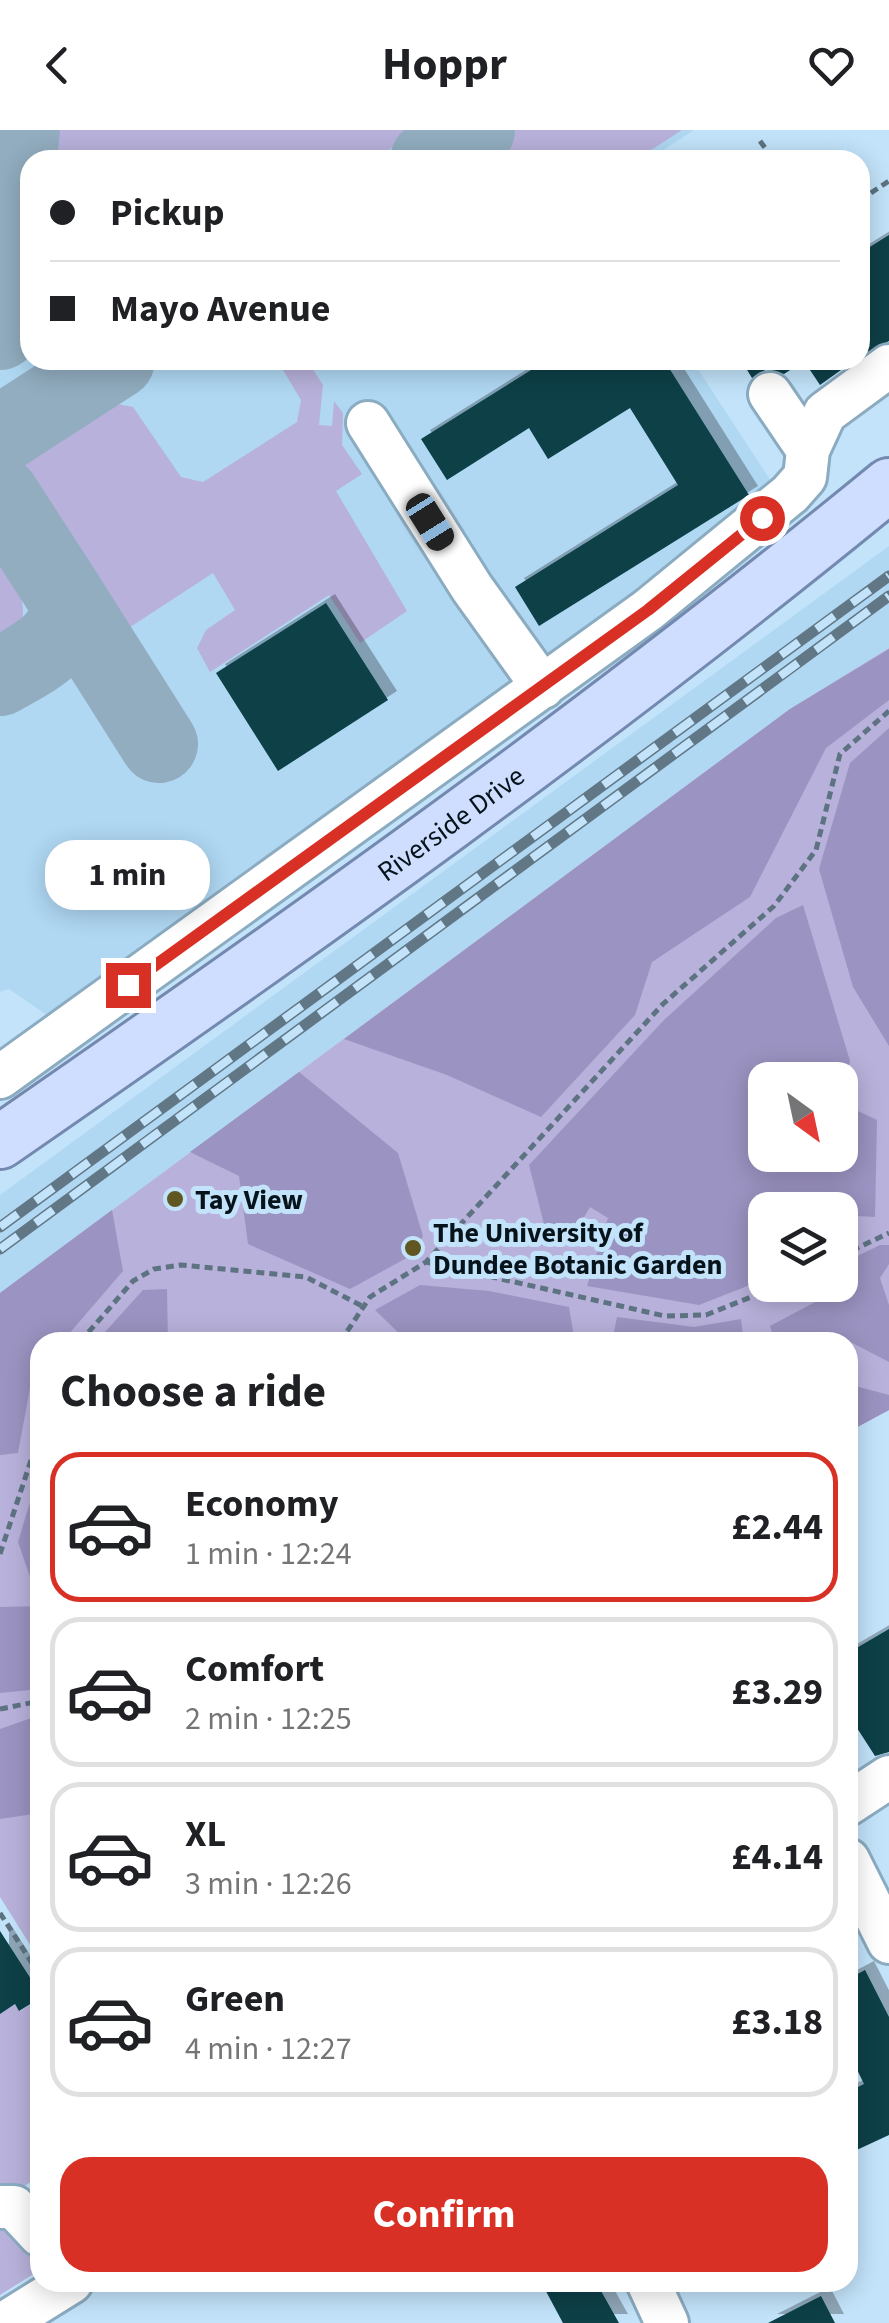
<!DOCTYPE html>
<html lang="en">
<head>
<meta charset="utf-8">
<style>
  body { margin:0; font-family:"Source Sans 3",sans-serif; background:#f6f6f6; color:#202124; height:100vh; display:flex; flex-direction:column; font-size:38px; white-space:nowrap }
  * { box-sizing:border-box; margin:0 }
  p { font-size:32px; color:#757577 }
  .icon { flex:none; width:55px; height:55px; fill:none; stroke:currentColor; stroke-width:2; stroke-linecap:round; stroke-linejoin:round }
  .map { position:relative; flex:1; overflow:hidden }
  .side { position:absolute; left:30px; top:1202px; width:828px; height:960px; display:flex; flex-direction:column; background:#fff; border-radius:30px; box-shadow:0 5px 25px #0003 }
  .side>* { flex:none }
  .hud { position:absolute; left:20px; top:20px; width:850px; height:220px; border-radius:30px; box-shadow:0 5px 25px #0003; display:grid; align-content:center; height:220px; padding:0 30px; background:#fff }
  .needle { width:65px; rotate:147deg }
  .fabs { position:absolute; left:748px; top:932px; display:grid; gap:20px }
  .fabs a { display:grid; place-items:center; width:110px; height:110px; border-radius:20px; background:#fff; box-shadow:0 5px 25px #0003; font-size:50px }
  .end { position:absolute; width:45px; height:45px; margin:-22px; border:12px solid #d93025; background:#fff; box-shadow:0 0 0 5px #fff }
  .from { border-radius:50% }
  .bubble { position:absolute; height:70px; border-radius:30px; background:#fff; box-shadow:0 5px 25px #0003; font-size:32px; font-weight:700; line-height:70px; text-align:center }
  .car { position:absolute; width:30px; height:60px; margin:-30px -15px; border-radius:12px; box-shadow:0 0 8px 2px #0007; background:linear-gradient(#222 24%,#8ab4d8 0 40%,#222 0 76%,#8ab4d8 0 86%,#222 0) }
  .hud b { display:flex; align-items:center; gap:35px; height:95px; font-size:38px }
  .hud b+b { border-top:2px solid #e0e0e0 }
  .hud i { width:25px; height:25px; background:#202124 }
  ul { padding:0; list-style:none }
  li { display:flex; align-items:center; gap:30px; height:150px; margin:0 20px 15px; padding:0 10px; border:5px solid #e0e0e0; border-radius:30px }
  li div { flex:1 }
  li b { display:block; font-size:38px }
  li em { font-style:normal; font-weight:700 }
  li.active { border-color:#d93025 }
  li>.icon { width:90px; height:90px; stroke-width:1.5 }
  h2 { padding:0 30px; font-size:45px; line-height:120px }
  .button { display:flex; gap:20px; margin-top:auto; padding:20px 30px }
  .button a { flex:1; height:115px; border-radius:30px; background:#d93025; color:#fff; font-size:40px; font-weight:700; line-height:115px; text-align:center }
  header { display:flex; justify-content:space-between; align-items:center; height:130px; padding:0 30px; background:#fff; font-size:45px; font-weight:700 }
  .map>svg:first-child { display:block }
  .built { fill:#b0d8f3 }
  .green { fill:#b8b1db; fill-rule:evenodd }
  .forest { fill:#9b93c1; fill-rule:evenodd }
  .lines { fill:none; stroke-linecap:round; stroke-linejoin:round }
  .taxiway { stroke:#92adc0; stroke-width:78 }
  .building { fill:#083f47; filter:url(#shadow) }
  .minor-casing { stroke:#8babc0; stroke-width:48 }
  .major-casing { stroke:#7489af; stroke-width:58 }
  .path { stroke:#5d7381; stroke-width:5; stroke-dasharray:8 5; stroke-linecap:butt }
  .minor { stroke:#fff; stroke-width:42 }
  .major { stroke:#cfdeff; stroke-width:52 }
  .rail-casing { stroke:#617786; stroke-width:11 }
  .rail { stroke:#c2e3fa; stroke-width:8; stroke-dasharray:22; stroke-linecap:butt }
  .route { stroke:#d93025; stroke-width:12 }
  .poi-dot { fill:#5f5622; stroke:#c2e3fa; stroke-width:4 }
  .labels { text-anchor:middle; stroke-width:10; stroke-linejoin:round; paint-order:stroke }
  .street-label { font-size:28px; fill:#07131a; stroke:#c2e3fa }
  .poi-label { font-size:28px; font-weight:bold; fill:#07131a; stroke:#c2e3fa; text-anchor:start }
</style>
</head>
<body>
<header><svg class="icon" aria-label="back" viewBox="0 0 24 24"><path d="M15 5l-7 7 7 7"/></svg>Hoppr<svg class="icon" aria-label="heart" viewBox="0 0 24 24"><path d="M12 20l-8-8c-3-5 5-10 8-4 3-6 11-1 8 4z"/></svg></header>
<div class="map">
<svg width="889" height="2193" viewBox="0 0 889 2193">
  <defs>
    <filter id="shadow"><feDropShadow dx="9" dy="-9" stdDeviation="0" flood-color="#0004"/></filter>
  </defs>
  <rect width="100%" height="100%" fill="#c2e3fa"/>
  <path class="built" d="M0 0H694L648 30H30V230H692L780 365 57 892 9 859 0 862Z
    M889 416V518L790 579 0 1163V1065Z"/>
  <path class="green" d="M45 0H420L373 30H42Z
    M505 0H682L636 30H459Z
    M277 230H307L323 255 319 295 332 296 334 271 343 283 342 315 362 344 336 361 407 481 360 513 329 465 210 542 197 518 206 500 235 480 213 443 118 505 107 499 21 359 24 309 85 268 133 277 181 347 203 352 297 292 301 270Z
    M0 427C21 460 39 489 0 516Z
    M889 518V1280L848 1302V1212H40L39 1829 0 1767V1163L790 579ZM765 950H840V1025H765ZM765 1080H840V1155H765Z
    M40 1868V2046L9 2066 40 2117V2140L0 2165V1884L15 1874 20 1881Z"/>
  <path class="forest" d="M889 519V570L826 618 750 767 652 832 635 885 541 987 447 945 344 909 790 579Z
    M889 598V916L853 857 819 739 850 633Z
    M803 775 850 931 841 973 877 990 875 1087 840 1085V1080H765V1149L699 1175 587 1156 608 1088 590 1077 567 1116 546 1102 529 1035 664 890 776 788ZM765 950H840V1025H765Z
    M299 942 398 1023 423 1106 412 1125 350 1159 248 1114 239 1046 190 1022Z
    M112 1080 123 1141 62 1212H40V1238L32 1247 18 1323 0 1325V1163Z
    M880 1115H889V1134L880 1148 889 1175V1232L841 1207 827 1212H775L770 1196 819 1170 828 1155H840L841 1134Z
    M420 1155 489 1161 569 1177 575 1212H408L375 1180Z
    M167 1159 168 1212H96L143 1160Z
    M617 1187 694 1197 741 1189 744 1212H612Z
    M848 1254 889 1265V1280L848 1302Z
    M40 1339V1559L0 1563V1477L40 1476 18 1412Z
    M40 1585V1683L0 1689V1599Z"/>
  <g class="lines">
    <path class="taxiway" d="M429 30 476 0
      M0 201 21 0
      M0 305 116 230
      M0 365 66 467C76 510 31 529 0 547
      M66 467 159 614"/>
  </g>
  <path class="building" d="M889 105V211L860 226V123Z
    M547 230H664L749 365 539 496 515 457 678 355 630 278 548 329 529 298 447 350 421 309Z
    M741 230H855L820 255 804 231 784 244 767 239 752 248Z
    M326 473 388 570 278 641 216 543Z
    M889 1499V1622L875 1626 848 1584V1523Z
    M0 1801 40 1863V1868L19 1881 15 1874 0 1884Z
    M865 1840 889 1887V2005L848 2024V1962L864 1954 848 1921V1849Z
    M541 2152H596L619 2193H563Z
    M821 2166 835 2193H768Z"/>
  <g class="lines">
    <defs>
      <path id="minor" d="M368 293 472 458 543 557
        M808 320 825 283 889 236
        M0 947 648 480 790 364 805 347 808 320 770 264
        M848 1674 889 1647
        M848 1730 889 1812
        M0 2077H14L40 2105
        M648 2152 667 2193
        M5 2193 71 2152"/>
      <g id="major">
        <path id="s1" d="M0 1012C304 802 604 589 889 355"/>
      </g>
    </defs>
    <use href="#minor" class="minor-casing"/>
    <use href="#major" class="major-casing"/>
    <path class="path" d="M760 11 774 30
      M860 70 889 51
      M840 1126 889 1103
      M426 1132 665 1186 706 1185 781 1155
      M80 1212 133 1151 154 1139 181 1135 306 1147 364 1177
      M340 1212 370 1167 426 1132 663 874 774 776 816 720 840 624 889 581
      M0 1424 40 1303
      M0 1579 40 1571
      M0 1783 39 1844"/>
    <use href="#minor" class="minor"/>
    <use href="#major" class="major"/>
    <defs>
      <path id="rail" d="M0 1097 889 446
        M0 1119 889 466"/>
    </defs>
    <use href="#rail" class="rail-casing"/>
    <use href="#rail" class="rail"/>
  </g>
  <g class="lines">
    <path class="route" d="M128 855 648 480 762 388"/>
  </g>
  <g class="poi-dot">
    <circle cx="175" cy="1069" r="10"/>
    <circle cx="413" cy="1118" r="10"/>
  </g>
  <g class="labels">
    <g class="street-label">
      <text dy="10" stroke="none"><textPath href="#s1" startOffset="552">Riverside Drive</textPath></text>
    </g>
    <g class="poi-label">
      <text x="195" y="1079">Tay View</text>
      <text x="433" y="1112">The University of<tspan x="433" dy="32">Dundee Botanic Garden</tspan></text>
    </g>
  </g>
</svg>
<div class="fabs">
<a><svg class="needle" viewBox="-14 -14 28 28"><path d="M0-13l5 13h-10z" fill="#e53935"/><path d="M0 13l5-13h-10z" fill="#757577"/></svg></a>
<a><svg class="icon" aria-label="layers" viewBox="0 0 24 24"><path d="M12 4l9 5-9 5-9-5zM3 14l9 5 9-5"/></svg></a>
</div>
<i class="end from" style="left:762px;top:388px"></i>
<i class="end" style="left:128px;top:855px"></i>
<div class="bubble" style="left:45px;top:710px;width:165px">1 min</div>
<i class="car" style="left:430px;top:392px;rotate:148deg"></i>
<div class="hud">
<b><i class="from"></i>Pickup</b>
<b><i></i>Mayo Avenue</b>
</div>
<section class="side">
<h2>Choose a ride</h2>
<ul>
<li class="active"><svg class="icon" aria-label="car" viewBox="0 0 24 24"><path d="M5 17H2v-5l4-1 3-4h7l3 4 3 1v5h-3M9 17h6M6 11h13"/><circle cx="7" cy="17" r="2"/><circle cx="17" cy="17" r="2"/></svg><div><b>Economy</b><p>1 min · 12:24</p></div><em>£2.44</em></li>
<li><svg class="icon" aria-label="car" viewBox="0 0 24 24"><path d="M5 17H2v-5l4-1 3-4h7l3 4 3 1v5h-3M9 17h6M6 11h13"/><circle cx="7" cy="17" r="2"/><circle cx="17" cy="17" r="2"/></svg><div><b>Comfort</b><p>2 min · 12:25</p></div><em>£3.29</em></li>
<li><svg class="icon" aria-label="car" viewBox="0 0 24 24"><path d="M5 17H2v-5l4-1 3-4h7l3 4 3 1v5h-3M9 17h6M6 11h13"/><circle cx="7" cy="17" r="2"/><circle cx="17" cy="17" r="2"/></svg><div><b>XL</b><p>3 min · 12:26</p></div><em>£4.14</em></li>
<li><svg class="icon" aria-label="car" viewBox="0 0 24 24"><path d="M5 17H2v-5l4-1 3-4h7l3 4 3 1v5h-3M9 17h6M6 11h13"/><circle cx="7" cy="17" r="2"/><circle cx="17" cy="17" r="2"/></svg><div><b>Green</b><p>4 min · 12:27</p></div><em>£3.18</em></li>
</ul>
<div class="button"><a>Confirm</a></div>
</section>
</div>
</body>
</html>
